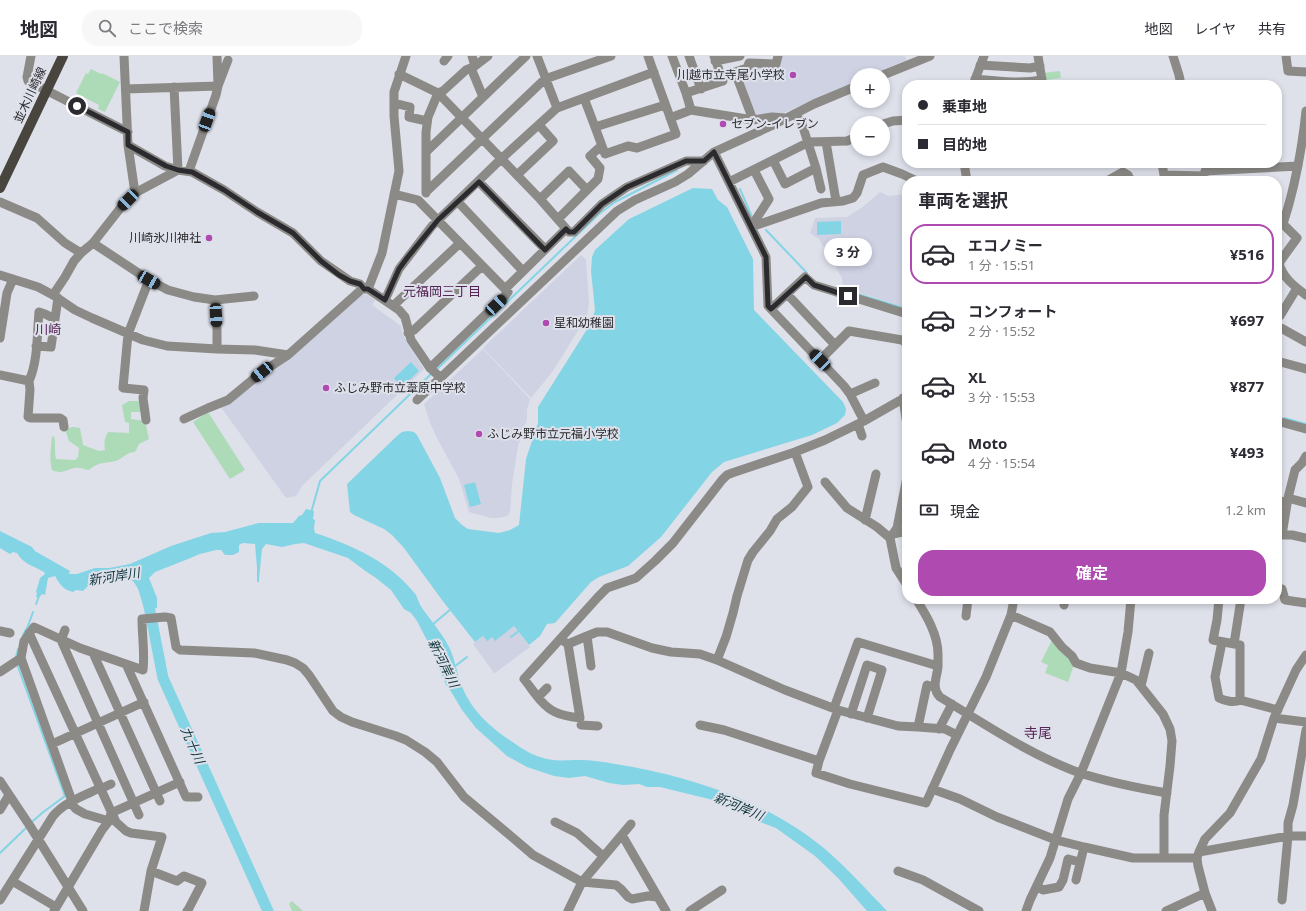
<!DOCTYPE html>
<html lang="ja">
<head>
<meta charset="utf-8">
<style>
  body { margin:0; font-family:"Noto Sans","Noto Sans JP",sans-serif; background:#f7f7f7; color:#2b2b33; height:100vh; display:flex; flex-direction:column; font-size:15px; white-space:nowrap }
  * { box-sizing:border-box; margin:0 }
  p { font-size:13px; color:#7c7c81 }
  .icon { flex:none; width:22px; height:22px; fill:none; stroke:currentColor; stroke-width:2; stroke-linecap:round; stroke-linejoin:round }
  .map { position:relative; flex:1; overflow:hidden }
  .details { position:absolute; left:902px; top:120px; width:380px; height:428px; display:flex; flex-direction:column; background:#fff; border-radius:16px; box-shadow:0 2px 6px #0003 }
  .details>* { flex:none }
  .top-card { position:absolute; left:902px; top:24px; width:380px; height:88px; border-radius:16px; box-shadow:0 2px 6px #0003; display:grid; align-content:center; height:88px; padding:0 16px; background:#fff }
  .tools { position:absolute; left:850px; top:12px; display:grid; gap:8px }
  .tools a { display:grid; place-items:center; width:40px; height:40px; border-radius:50%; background:#fff; box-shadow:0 2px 6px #0003; font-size:20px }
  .end { position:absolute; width:18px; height:18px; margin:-9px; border:5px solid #2b2b2f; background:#fff; box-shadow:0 0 0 2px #fff }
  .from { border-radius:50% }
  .bubble { position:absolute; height:28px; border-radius:14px; background:#fff; box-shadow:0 2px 6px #0003; font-size:13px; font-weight:700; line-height:28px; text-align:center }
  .car { position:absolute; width:12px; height:24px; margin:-12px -6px; border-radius:5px; box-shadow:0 0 3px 1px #0007; background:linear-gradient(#222 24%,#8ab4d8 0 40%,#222 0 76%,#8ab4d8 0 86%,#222 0) }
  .top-card b { display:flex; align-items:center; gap:14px; height:38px; font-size:15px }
  .top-card b+b { border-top:1px solid #e1e1e2 }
  .top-card i { width:10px; height:10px; background:#2b2b33 }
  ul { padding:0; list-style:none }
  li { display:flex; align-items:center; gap:12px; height:60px; margin:0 8px 6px; padding:0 8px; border:2px solid transparent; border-radius:16px }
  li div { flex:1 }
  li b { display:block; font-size:15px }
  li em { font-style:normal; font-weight:700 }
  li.active { border-color:#ae4ab0 }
  li>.icon { width:36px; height:36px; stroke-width:1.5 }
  h2 { padding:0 16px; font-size:18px; line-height:48px }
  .pay { display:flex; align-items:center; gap:10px; height:44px; padding:0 16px; font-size:15px }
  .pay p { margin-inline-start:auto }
  .button { display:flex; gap:8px; margin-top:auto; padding:8px 16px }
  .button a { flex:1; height:46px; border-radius:16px; background:#ae4ab0; color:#fff; font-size:16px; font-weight:700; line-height:46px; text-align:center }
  header { display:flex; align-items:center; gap:24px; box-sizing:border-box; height:56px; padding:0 20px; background:#fff; border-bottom:1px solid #e1e1e2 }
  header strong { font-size:19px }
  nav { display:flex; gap:22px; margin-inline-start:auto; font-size:14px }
  .search { width:280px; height:36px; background:#f7f7f7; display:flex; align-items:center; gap:10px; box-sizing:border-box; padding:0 14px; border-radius:16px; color:#7c7c81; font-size:15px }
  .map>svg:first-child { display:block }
  .built { fill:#ced2e3 }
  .green { fill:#addbb8 }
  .water { fill:#83d5e5 }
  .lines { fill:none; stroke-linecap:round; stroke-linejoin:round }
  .stream { stroke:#83d5e5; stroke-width:2 }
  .river { stroke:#83d5e5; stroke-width:11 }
  .minor { stroke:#8c8a86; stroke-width:9 }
  .major { stroke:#48453e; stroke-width:10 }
  .route { stroke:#2b2b2f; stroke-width:5 }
  .poi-dot { fill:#ae4ab0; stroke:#dee0ea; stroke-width:1.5 }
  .labels { text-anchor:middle; stroke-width:4; stroke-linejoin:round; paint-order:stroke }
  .poi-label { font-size:12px; fill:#2b2b2f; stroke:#dee0ea; text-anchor:start }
  .street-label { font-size:12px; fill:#2b2b2f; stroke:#dee0ea }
  .neighbourhood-label { font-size:13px; fill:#552556; stroke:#dee0ea }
  .water-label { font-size:13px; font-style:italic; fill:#0e363d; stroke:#dee0ea }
  .quarter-label { font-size:14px; fill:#552556; stroke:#dee0ea }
</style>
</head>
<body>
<header>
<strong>地図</strong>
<div class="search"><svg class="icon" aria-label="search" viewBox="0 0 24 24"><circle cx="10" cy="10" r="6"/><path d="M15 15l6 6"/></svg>ここで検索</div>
<nav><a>地図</a><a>レイヤ</a><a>共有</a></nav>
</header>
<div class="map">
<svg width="1306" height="855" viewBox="0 0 1306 855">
  <rect width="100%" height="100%" fill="#dee0ea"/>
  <path class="built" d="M780 0H905L907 4 871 19H857V25L779 59 753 62 738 18 753 11H779Z
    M880 136 888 140 907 138V252L843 232 842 222 819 183 810 177 815 162 847 161 864 150Z
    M581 199 586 204 589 248 587 260 553 315 531 342 483 292Z
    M366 238 375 244 372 249 401 270 402 277 410 292 424 313 302 430 296 440 286 442 221 351 282 308 359 240Z
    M483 293 530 343 527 354V363L518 390 512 428 510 455 508 460 499 462H491L469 456 459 423 436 380 429 364 424 348Z
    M514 570 530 591 495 617H494L473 588 483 580 492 581 495 584Z"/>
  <path class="green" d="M91 13 101 18 102 17 120 26 105 56 98 53 99 49 76 37 86 17 88 18Z
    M1060 15 1061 22 1045 24 1043 17Z
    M129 345H137L144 347 142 356H131V363L145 365 149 383 139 388 135 396C126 397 127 399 120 403 109 409 102 403 89 414 86 414 83 412 79 412 70 410 64 420 52 414 49 406 51 391 52 381L54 380C56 388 54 395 56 403L75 404 78 401 79 392 69 385 65 373 73 371 80 372 83 389 99 395 105 394C104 387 104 383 108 376L129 377V367L125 366 122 349Z
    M208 356 245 414 230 423 193 366Z
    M1053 582 1074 609 1068 626 1045 617 1048 609 1041 606Z
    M292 845 303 855H292L289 848Z"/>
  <path class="water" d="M693 132 712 133 718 144 727 151 753 203 754 254 843 346 846 353 845 359 837 367 812 379 724 406 712 416 661 481 628 510 599 521 591 526 555 567 547 568 540 580 529 589 514 570 495 585 492 581 487 585 483 580 475 586 442 544 404 492 392 479 384 473 354 459 350 456 347 428 398 379 402 376 408 375 414 376 417 379 440 422 455 462 462 469 468 473 499 477 510 474 519 469 526 403 538 367V351L591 267 595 254 591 215 592 201 595 194 629 163Z
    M841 165V178L817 179V166Z
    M411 306 419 315 402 331 394 322Z
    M475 426 481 448 470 451 464 429Z
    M306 453 314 455 313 463 315 464 314 472 315 477C352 489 392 507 416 539 418 543 419 548 422 552 431 565 442 577 449 591 454 601 456 612 459 622 467 648 483 665 505 681 516 688 527 697 540 701 554 706 564 704 579 704 597 704 615 708 633 711 701 724 771 748 825 793 847 812 867 834 887 855H867L838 822 815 800 776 772 760 766 737 752 709 743 660 731H647L639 728 623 729 609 727 585 720 569 722 554 720 527 711 507 700 476 672 462 654 452 637 446 629 433 596 417 565 411 557 404 553 391 534 376 522 364 514 348 502 304 487 295 488 282 491 266 488 262 493 259 523V526H257V512L255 488 243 487 239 489V496L233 499H225L221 494H216L200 498 183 505 155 516 149 522 157 542V552L145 554C140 543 140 529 129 522L91 527 83 535 76 534 73 536C64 534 60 529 55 520L48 522 45 539 42 538 39 542 36 541 37 537 36 536 40 522 45 518 44 516C34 510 23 508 17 497L13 496 10 498 0 492V475L32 491 35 495 70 515 69 518H77L95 512H109L130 508 171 490 211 477 225 476 259 467H293L299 460 302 459Z"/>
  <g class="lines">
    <path class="stream" d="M740 133 752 161
      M766 174 807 217
      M857 238 907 253
      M436 314 599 158 615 146 677 114
      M1284 362 1306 368
      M311 457 320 425 431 318
      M36 548 39 540
      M432 569 451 553
      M23 579 28 570 33 556
      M511 581 520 574
      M16 601 18 593
      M17 608 65 740 42 757 32 766
      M454 611 467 601
      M0 797 27 771"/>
    <path class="river" d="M147 540 163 622 268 855"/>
    <path class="minor" d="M31 0 27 21 28 25 128 76
      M124 0 128 89 135 137
      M472 0 475 10 471 12 483 41
      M537 0 557 52
      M648 0C657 26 667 52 676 78L637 92 628 90 605 98 595 71 665 49
      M672 0 686 37 691 54
      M689 0 701 33
      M778 0 776 8 749 7 747 12 735 16 753 64 772 61 786 62
      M1173 0 1179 19 1181 29
      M1286 0 1288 15 1306 16
      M444 5 448 0
      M715 5 740 0
      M980 9 1030 12 1040 10
      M475 10 488 0
      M399 18 438 37 540 143 569 176H574L602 148 627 131 686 105H704
      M883 19 930 0
      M975 23C997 25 1020 28 1042 24L1038 0
      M973 29 984 0
      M126 33 218 30 217 0
      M686 37 723 25 714 0
      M584 42 595 71
      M394 47 410 51 409 61 427 65
      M1306 55C1302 93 1295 131 1283 168L1297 182 1279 207C1282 221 1295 231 1306 239
      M670 62 691 54 753 64
      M883 68 893 65 907 64
      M826 86 836 145
      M128 89 165 110 178 114 174 31
      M427 95 526 0
      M714 96 766 201 768 250 844 330 850 338 864 365
      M773 104 785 128 816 112 801 65 794 58
      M964 107 967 125
      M1162 107 1164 119 1204 120
      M816 112 821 133
      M189 115 216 39 218 30 228 4
      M1205 115 1298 110
      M517 119 553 85 539 69
      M1107 125 1123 116 1128 119 1131 125
      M479 126 545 193
      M729 126 809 86 847 85 857 81
      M427 135 545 23 611 0
      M426 137V76L428 61 438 37 443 35 466 14 471 12
      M394 138 418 144 508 236 505 240 430 312
      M540 143 569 115 587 134
      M0 146 37 162 65 187 81 197
      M458 146 523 215
      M558 163 598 123 600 112 590 100 601 90
      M751 171 821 147 843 145 853 142 857 137 863 119 883 111 902 118 917 125
      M751 171 769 143 754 114
      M93 187 149 224 168 234 194 241 215 244 254 240
      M0 219 38 231 53 239 75 254 92 262 143 284 167 290 217 293 255 294 288 299 362 233H368L399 254 405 261 411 284 430 312 441 322
      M368 233 382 197 399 115 394 60V36L406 0
      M505 233 566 173
      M787 238 835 289 820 304
      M53 239 65 221 74 205 81 197 93 187 122 150 135 137 178 114 192 116 224 134 257 156 293 177 321 205 350 225 360 228 364 233
      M215 244 217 274V293
      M385 244 399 213 432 170 501 103 557 52 654 16
      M393 250 460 187
      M771 253 805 221 814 229 907 258
      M1280 260 1297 232
      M1281 272 1306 286
      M408 277 414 274 482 210
      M0 282 7 237 13 223
      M835 289 849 275 902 284 907 288
      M36 290 51 291 58 242
      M1277 305 1306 313
      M0 319 29 325 30 334 28 361 30 362H60L63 364 64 371
      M29 325C38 306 37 277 39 256L45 258 55 263
      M850 338 875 327
      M903 342 907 369
      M417 344 617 155 635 144 675 126 688 118 714 96 771 70 814 48 857 30
      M184 363 208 352 228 344 262 316 288 299
      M146 364 143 342 144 334 123 332 128 278 149 224
      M1277 365 1306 373
      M858 368 862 380
      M1306 400 1302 407 1295 414 1288 442 1282 479H1292L1306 482
      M907 421 897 472 890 482 896 512 907 529
      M825 426 847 452 877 471 890 482
      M1288 442 1306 447
      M1277 445 1287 446
      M865 464 876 418
      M893 478 907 475
      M1277 532 1282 533 1285 544 1306 547
      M916 543C926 559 938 578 938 598 938 602 938 607 938 611 937 621 931 632 940 641 985 668 1030 699 1080 717 1108 726 1138 732 1167 737
      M1219 543 1217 564 1213 584 1240 589V644L1278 654
      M1064 549 1065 543
      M1011 559 1050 576 1062 591 1072 600 1076 607 1090 612 1121 617 1136 624 1163 658 1170 673 1172 685 1170 710 1164 759V802
      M966 560 968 543
      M65 574 61 584 139 759
      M0 575 10 577
      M29 577 116 766 126 775 131 777 162 781 151 815 144 855
      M587 580 597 576H607L652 592 671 596 700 598 717 604 785 634 838 654 898 670 918 671 927 629 935 631
      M560 583 568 588 580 662C571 661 563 660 555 656 542 650 533 634 524 623L598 541 607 532 636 522 655 505 673 487 722 424 727 419 732 417 795 396 825 384 864 365 899 345 907 341
      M1222 586 1215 621 1219 642C1225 645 1234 647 1240 644
      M568 588 587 580 591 610
      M1234 588 1241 543
      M93 597 160 745
      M717 604 726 581 733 557 737 540 748 504 753 496 770 475 777 463 792 451 808 431 795 396
      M126 608 186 741H198
      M0 616 21 602
      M1141 630 1149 597
      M538 641 547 632
      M834 652 858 586 938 610
      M838 654 819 705 816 717 850 728 926 747 950 694 986 621 1011 559 1014 543
      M851 658 867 609 882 614 867 662
      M1274 662 1306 666
      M581 669 598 670
      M700 669 724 674 819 705
      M918 671 945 673 957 679
      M939 673 952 648
      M52 688 144 646
      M0 725 30 770 83 855
      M100 733 111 728
      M932 733 960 743 997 761 1056 784 1084 791 1133 802H1197
      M72 745 21 602 24 585 34 571 80 592 143 614C145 597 142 580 142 563L165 561 171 562 176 591 180 594 254 597 287 604 295 607 303 612 309 619 333 655 341 661 352 666 396 680 406 684 425 696 437 706 464 741 506 776 533 799 582 826 568 855
      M70 746 76 753 85 758 109 765
      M0 754 9 739
      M555 766 577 777 603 800
      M622 779 666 855
      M1199 796 1288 780H1306
      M151 815 177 825 184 820 202 827 188 854 187 855
      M898 815 923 824 979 855
      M1076 824 1084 791
      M12 825 56 851
      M582 826 616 829 621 833 628 841 632 843 648 840 657 841
      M582 826 631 768
      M1037 830 1043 834 1059 831 1063 824 1068 803 1080 806
      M0 844 53 760C65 746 83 740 100 732
      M1282 844 1288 780V767L1293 749 1306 674
      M54 855 102 774 109 765 111 757 180 726
      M690 855 722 834
      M1026 855 1030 844 1050 802 1068 743 1081 717 1121 617 1128 576 1131 543
      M1166 855 1205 837
      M1212 855 1205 837 1198 810 1197 802 1199 796 1205 783 1230 757 1261 703 1274 662 1296 614 1306 599"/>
    <path class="major" d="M0 132 63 0"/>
  </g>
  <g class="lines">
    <path class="route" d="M77 50 128 76V89L166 110 178 114 192 116 224 134 257 156 293 177 321 205 339 219 350 225 360 228 364 233H368L385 244 399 213 407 202 438 164 479 126 545 194 566 173 569 176H574L602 148 627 131 686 105H704L714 96 766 201 768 250 771 253 806 221 814 229 848 240"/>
  </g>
  <g class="poi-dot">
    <circle cx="793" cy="19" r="4"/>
    <circle cx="723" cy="68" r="4"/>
    <circle cx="209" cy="182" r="4"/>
    <circle cx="546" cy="267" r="4"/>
    <circle cx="326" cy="332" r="4"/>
    <circle cx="479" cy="378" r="4"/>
  </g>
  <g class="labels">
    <g class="poi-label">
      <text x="785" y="23" text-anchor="end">川越市立寺尾小学校</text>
      <text x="731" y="72">セブン-イレブン</text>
      <text x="201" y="186" text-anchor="end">川崎氷川神社</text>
      <text x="554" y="271">星和幼稚園</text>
      <text x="334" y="336">ふじみ野市立葦原中学校</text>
      <text x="487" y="382">ふじみ野市立元福小学校</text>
    </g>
    <g class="street-label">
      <text transform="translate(30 39) rotate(-65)" y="4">並木川崎線</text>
    </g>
    <g class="neighbourhood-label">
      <text x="442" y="240">元福岡三丁目</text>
      <text x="48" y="278">川崎</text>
    </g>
    <g class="water-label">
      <text transform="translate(114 520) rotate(-9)" y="5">新河岸川</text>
      <text transform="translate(444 607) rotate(64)" y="5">新河岸川</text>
      <text transform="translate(193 689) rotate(66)" y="5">九十川</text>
      <text transform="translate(739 750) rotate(23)" y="5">新河岸川</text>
    </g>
    <g class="quarter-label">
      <text x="1038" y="682">寺尾</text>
    </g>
  </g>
</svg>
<div class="tools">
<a>+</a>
<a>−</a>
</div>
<i class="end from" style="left:77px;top:50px"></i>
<i class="end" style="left:848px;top:240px"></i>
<div class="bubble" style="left:824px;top:182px;width:48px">3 分</div>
<i class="car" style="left:207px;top:64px;rotate:20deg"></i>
<i class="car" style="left:128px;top:144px;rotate:225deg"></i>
<i class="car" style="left:149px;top:224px;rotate:120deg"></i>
<i class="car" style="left:496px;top:249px;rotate:47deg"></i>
<i class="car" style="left:216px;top:259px;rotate:177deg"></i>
<i class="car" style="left:820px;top:304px;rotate:316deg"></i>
<i class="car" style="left:262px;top:316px;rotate:231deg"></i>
<div class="top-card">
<b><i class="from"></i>乗車地</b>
<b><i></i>目的地</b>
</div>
<section class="details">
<h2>車両を選択</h2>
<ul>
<li class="active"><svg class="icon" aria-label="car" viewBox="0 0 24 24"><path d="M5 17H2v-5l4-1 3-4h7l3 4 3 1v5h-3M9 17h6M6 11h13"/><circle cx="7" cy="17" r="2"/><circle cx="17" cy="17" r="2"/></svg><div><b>エコノミー</b><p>1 分 · 15:51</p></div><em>¥516</em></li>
<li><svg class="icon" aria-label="car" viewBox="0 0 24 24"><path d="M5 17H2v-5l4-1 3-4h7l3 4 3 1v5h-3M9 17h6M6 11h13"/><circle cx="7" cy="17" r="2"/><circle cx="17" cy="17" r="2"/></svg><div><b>コンフォート</b><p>2 分 · 15:52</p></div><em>¥697</em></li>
<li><svg class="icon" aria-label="car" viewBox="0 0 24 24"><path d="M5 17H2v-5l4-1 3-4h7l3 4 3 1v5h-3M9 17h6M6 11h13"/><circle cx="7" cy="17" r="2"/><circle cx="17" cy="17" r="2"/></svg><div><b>XL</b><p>3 分 · 15:53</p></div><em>¥877</em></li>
<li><svg class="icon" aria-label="car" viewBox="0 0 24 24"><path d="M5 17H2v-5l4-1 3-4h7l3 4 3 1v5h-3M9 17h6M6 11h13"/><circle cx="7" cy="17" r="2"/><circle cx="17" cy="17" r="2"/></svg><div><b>Moto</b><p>4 分 · 15:54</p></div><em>¥493</em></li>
</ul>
<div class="pay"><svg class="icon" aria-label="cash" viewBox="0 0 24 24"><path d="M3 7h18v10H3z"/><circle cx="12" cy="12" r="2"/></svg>現金<p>1.2 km</p></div>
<div class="button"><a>確定</a></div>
</section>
</div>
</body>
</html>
